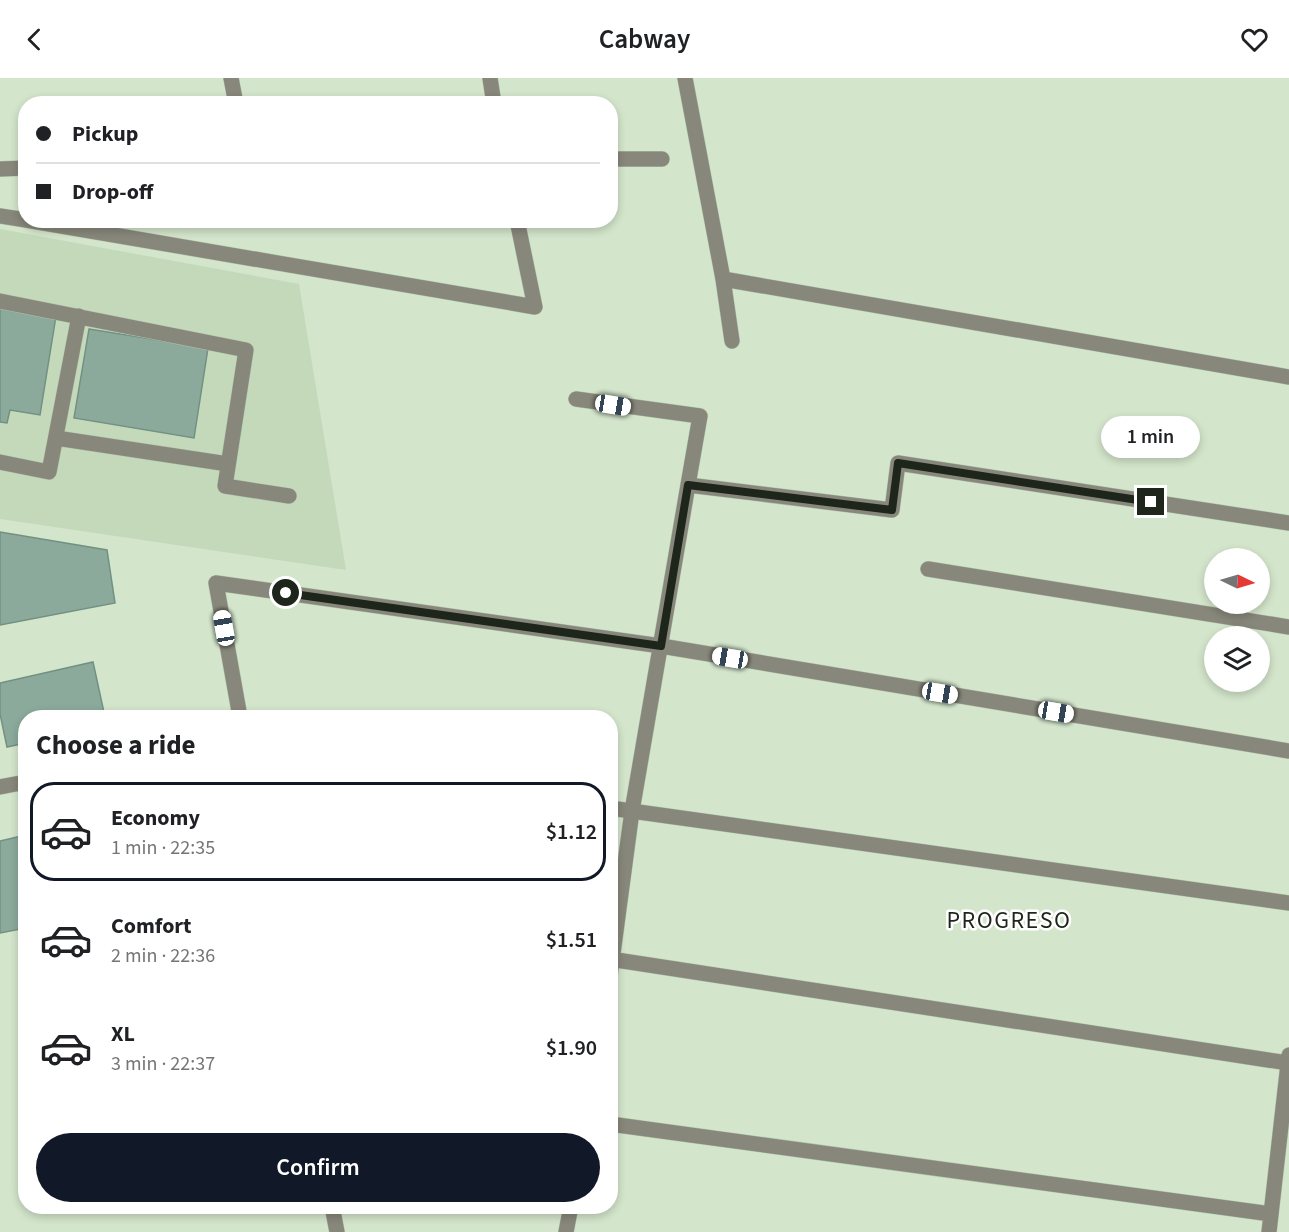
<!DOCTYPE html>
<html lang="en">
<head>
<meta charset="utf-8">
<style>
  body { margin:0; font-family:"Source Sans 3",sans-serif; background:#f2f2f2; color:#202124; height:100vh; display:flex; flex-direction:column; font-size:22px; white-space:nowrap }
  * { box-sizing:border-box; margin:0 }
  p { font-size:20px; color:#757577 }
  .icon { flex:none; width:33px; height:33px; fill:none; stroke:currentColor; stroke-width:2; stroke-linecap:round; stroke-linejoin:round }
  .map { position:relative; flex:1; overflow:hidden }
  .panel { position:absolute; left:18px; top:632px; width:600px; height:504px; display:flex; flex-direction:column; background:#fff; border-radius:24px; box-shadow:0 3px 9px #0003 }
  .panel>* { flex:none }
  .guide { position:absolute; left:18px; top:18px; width:600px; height:132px; border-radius:24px; box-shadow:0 3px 9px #0003; display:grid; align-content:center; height:132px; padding:0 18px; background:#fff }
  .needle { width:39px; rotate:95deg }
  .buttons { position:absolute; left:1204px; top:470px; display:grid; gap:12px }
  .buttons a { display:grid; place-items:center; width:66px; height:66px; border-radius:50%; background:#fff; box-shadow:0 3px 9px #0003; font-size:30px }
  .end { position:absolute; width:27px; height:27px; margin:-14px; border:8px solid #1e251b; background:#fff; box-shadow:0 0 0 3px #fff }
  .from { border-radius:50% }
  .bubble { position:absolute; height:42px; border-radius:21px; background:#fff; box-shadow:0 3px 9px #0003; font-size:20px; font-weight:600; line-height:42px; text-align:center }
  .car { position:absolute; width:18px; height:36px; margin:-18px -9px; border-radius:8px; box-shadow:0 0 4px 2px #0007; background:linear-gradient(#fff 24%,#345 0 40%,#fff 0 76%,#345 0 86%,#fff 0) }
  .guide b { display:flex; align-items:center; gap:21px; height:57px; font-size:22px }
  .guide b+b { border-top:2px solid #e0e0e0 }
  .guide i { width:15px; height:15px; background:#202124 }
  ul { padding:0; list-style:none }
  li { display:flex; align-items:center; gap:18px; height:99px; margin:0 12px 9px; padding:0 6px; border:3px solid transparent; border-radius:24px }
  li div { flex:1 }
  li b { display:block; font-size:22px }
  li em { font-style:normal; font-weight:600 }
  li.on { border-color:#111827 }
  li>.icon { width:54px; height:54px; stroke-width:1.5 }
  h2 { padding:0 18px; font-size:27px; line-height:72px }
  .action { display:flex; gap:12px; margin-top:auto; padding:12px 18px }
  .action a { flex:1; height:69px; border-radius:36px; background:#111827; color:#fff; font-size:24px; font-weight:600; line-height:69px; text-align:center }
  header { display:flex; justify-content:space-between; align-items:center; height:78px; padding:0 18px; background:#fff; font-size:27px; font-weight:600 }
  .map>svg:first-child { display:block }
  .built { fill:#c4d9ba }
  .building { fill:#8baa9b; stroke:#729182; stroke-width:1.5 }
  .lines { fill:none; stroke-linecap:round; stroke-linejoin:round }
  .minor-casing { stroke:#b2c2ab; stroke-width:16 }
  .minor { stroke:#87877b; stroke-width:15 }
  .route { stroke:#1e251b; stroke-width:8 }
  .labels { text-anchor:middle; stroke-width:5; stroke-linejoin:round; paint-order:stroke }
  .quarter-label { font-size:24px; letter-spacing:1.5px; fill:#1e251b; stroke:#fff }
</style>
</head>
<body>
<header><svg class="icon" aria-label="back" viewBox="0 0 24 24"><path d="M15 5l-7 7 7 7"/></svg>Cabway<svg class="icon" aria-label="heart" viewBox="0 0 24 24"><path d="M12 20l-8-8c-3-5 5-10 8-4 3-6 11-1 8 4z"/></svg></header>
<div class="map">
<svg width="1289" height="1154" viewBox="0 0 1289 1154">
  <rect width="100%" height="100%" fill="#d3e5cb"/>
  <path class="built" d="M0 151 299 206 346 492 0 441Z"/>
  <path class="building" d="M0 229 56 238 40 337 10 332 7 345 0 344Z
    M89 251 208 270 194 360 74 340Z
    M0 454 107 472 115 525 0 547Z
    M93 584 105 639H26V665L7 669 0 636V605Z
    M26 757V850L0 855V763Z"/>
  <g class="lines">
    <defs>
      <path id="minor" d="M231 0 236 26
        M490 0 494 26
        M685 0 723 201 732 263
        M610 81H662
        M0 91 26 90
        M0 138 26 142
        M26 142 535 229 517 142
        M723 201 1289 299
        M0 223 246 272 225 408 289 418
        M576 321 700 338 688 407 892 432 898 385 1289 445
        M56 360 228 386
        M0 384 49 394 79 238
        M928 491 1289 549
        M240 639 216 505 661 568 1289 673
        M0 709 26 704
        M610 730 1289 825
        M610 881 1288 985
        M610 898 632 733 688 407
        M610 1046 1271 1136
        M332 1128 337 1154
        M566 1154 571 1128
        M1269 1154 1289 977"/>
    </defs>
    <use href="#minor" class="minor-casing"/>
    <use href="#minor" class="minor"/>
  </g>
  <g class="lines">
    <path class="route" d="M286 515 661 568 688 407 892 432 898 385 1151 424"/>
  </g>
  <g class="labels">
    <g class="quarter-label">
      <text x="1009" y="850">PROGRESO</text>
    </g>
  </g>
</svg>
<div class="buttons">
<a><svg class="needle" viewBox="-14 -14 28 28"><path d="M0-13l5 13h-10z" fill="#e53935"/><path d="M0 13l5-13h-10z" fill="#757577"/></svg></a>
<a><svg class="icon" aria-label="layers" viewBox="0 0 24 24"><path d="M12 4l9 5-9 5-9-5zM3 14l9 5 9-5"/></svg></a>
</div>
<i class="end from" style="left:286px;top:515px"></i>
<i class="end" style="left:1151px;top:424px"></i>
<div class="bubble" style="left:1101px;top:338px;width:99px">1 min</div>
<i class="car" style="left:613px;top:327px;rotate:99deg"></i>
<i class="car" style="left:224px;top:550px;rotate:350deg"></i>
<i class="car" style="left:730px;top:580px;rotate:280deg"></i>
<i class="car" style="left:940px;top:615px;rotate:100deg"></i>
<i class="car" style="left:1056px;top:634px;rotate:100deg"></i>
<div class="guide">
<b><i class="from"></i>Pickup</b>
<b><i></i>Drop-off</b>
</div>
<section class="panel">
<h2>Choose a ride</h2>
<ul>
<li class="on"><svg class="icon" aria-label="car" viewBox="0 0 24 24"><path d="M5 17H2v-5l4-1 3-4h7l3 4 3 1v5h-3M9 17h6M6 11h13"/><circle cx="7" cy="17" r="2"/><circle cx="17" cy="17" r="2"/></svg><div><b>Economy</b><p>1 min · 22:35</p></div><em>$1.12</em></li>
<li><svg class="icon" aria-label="car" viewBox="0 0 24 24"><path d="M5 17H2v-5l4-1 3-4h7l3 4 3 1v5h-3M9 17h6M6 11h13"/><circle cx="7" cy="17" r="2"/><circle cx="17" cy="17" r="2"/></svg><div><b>Comfort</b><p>2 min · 22:36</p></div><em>$1.51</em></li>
<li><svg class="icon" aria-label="car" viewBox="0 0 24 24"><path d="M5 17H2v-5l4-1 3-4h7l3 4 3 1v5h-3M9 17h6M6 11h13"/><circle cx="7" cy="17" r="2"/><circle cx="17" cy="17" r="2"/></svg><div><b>XL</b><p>3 min · 22:37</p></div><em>$1.90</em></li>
</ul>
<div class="action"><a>Confirm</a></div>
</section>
</div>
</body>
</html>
